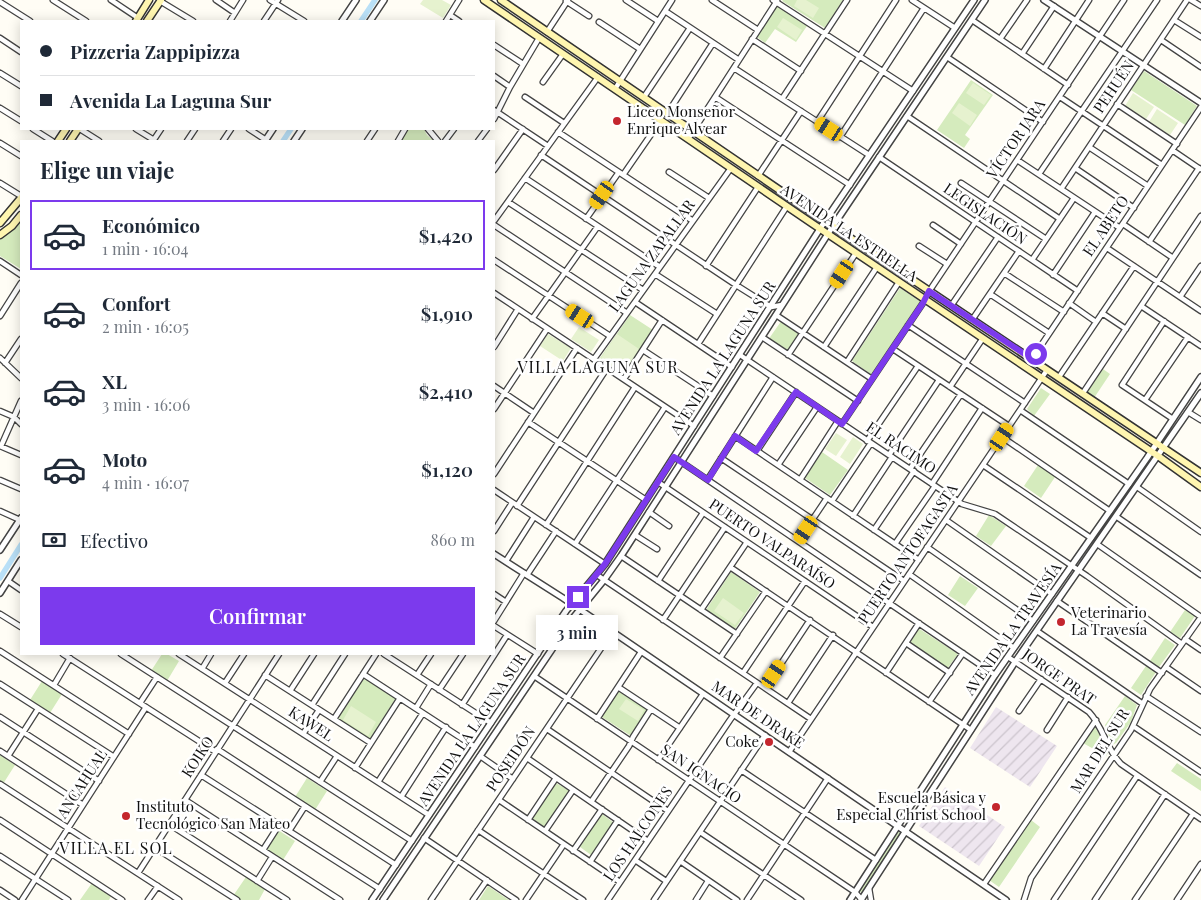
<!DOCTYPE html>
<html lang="es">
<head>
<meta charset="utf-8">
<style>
  body { margin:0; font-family:"Playfair Display",serif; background:#f2f2f3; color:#1f2937; height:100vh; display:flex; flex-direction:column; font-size:19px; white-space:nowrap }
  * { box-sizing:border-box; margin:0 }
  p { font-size:16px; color:#747a83 }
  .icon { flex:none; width:28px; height:28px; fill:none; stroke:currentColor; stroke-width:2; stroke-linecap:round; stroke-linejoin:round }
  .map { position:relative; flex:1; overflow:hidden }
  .side { position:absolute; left:20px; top:140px; width:475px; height:515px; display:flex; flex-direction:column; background:#fff; border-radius:0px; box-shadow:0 2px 12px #0003 }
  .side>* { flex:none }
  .banner { position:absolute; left:20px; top:20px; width:475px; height:110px; border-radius:0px; box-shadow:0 2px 12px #0003; display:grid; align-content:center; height:110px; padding:0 20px; background:#fff }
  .end { position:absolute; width:22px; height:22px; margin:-11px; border:6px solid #7c3aed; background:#fff; box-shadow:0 0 0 2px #fff }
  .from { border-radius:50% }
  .bubble { position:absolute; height:35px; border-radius:0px; background:#fff; box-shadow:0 2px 12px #0003; font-size:16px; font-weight:600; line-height:35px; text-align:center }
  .car { position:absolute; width:15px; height:30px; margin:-15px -8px; border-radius:6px; box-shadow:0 0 4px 1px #0007; background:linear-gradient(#f5c518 24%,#345 0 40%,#f5c518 0 76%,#345 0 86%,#f5c518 0) }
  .banner b { display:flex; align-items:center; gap:18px; height:48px; font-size:19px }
  .banner b+b { border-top:1px solid #e0e1e3 }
  .banner i { width:12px; height:12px; background:#1f2937 }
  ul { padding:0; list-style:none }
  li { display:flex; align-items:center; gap:15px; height:70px; margin:0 10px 8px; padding:0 10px; border:2px solid transparent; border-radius:0px }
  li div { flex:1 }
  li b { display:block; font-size:19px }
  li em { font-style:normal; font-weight:600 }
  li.selected { border-color:#7c3aed }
  li>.icon { width:45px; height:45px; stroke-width:1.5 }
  h2 { padding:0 20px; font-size:22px; line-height:60px }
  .pay { display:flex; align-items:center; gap:12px; height:55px; padding:0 20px; font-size:19px }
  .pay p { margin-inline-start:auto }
  .button { display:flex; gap:10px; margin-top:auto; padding:10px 20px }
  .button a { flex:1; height:58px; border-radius:0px; background:#7c3aed; color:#fff; font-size:20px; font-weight:600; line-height:58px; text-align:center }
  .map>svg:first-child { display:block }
  .industrial { fill:url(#industrial-furrows) }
  .grass { fill:#d5ebbd }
  .pitch { fill:#e6f2cf }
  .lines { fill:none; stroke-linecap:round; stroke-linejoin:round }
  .canal { stroke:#b9e0f7; stroke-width:5.5 }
  .minor-casing { stroke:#444; stroke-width:7 }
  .tertiary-casing { stroke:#444; stroke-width:8 }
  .secondary-casing { stroke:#333; stroke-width:9 }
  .minor { stroke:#fff; stroke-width:4.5 }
  .tertiary { stroke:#fff; stroke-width:5 }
  .secondary { stroke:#fff6b0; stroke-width:6 }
  .route { stroke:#7c3aed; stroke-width:6 }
  .poi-dot { fill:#c4262e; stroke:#fff; stroke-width:2 }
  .labels { text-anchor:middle; stroke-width:5; stroke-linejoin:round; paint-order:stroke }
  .street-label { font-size:15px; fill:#111; stroke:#fff }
  .poi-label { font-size:15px; fill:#111; stroke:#fff; text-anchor:start }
  .neighbourhood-label { font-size:16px; letter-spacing:1px; fill:#111; stroke:#fff }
</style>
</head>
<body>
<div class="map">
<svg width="1201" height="900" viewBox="0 0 1201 900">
  <defs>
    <pattern id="industrial-furrows" width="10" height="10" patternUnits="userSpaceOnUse" patternTransform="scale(1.25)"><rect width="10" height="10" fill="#eee6ef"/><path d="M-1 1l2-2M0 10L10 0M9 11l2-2" fill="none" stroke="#cbc4cc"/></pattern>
  </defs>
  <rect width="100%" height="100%" fill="#fffdf5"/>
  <path class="industrial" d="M996 707 1057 746 1030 787 970 748Z
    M945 787 1005 827 979 866 919 826Z"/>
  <path class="grass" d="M783 0H843L825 28 782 1Z
    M777 6 807 26 796 42 775 29 765 43 757 37Z
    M1144 71 1197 106 1185 125 1131 90Z
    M971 80 993 95 965 135 970 139 964 148 937 130Z
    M407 129H424L427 135 434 141H399Z
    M21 220V269L0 256V238L13 229Z
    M900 288 921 302 872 375 852 361Z
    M630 315 653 330 624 374 600 358Z
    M782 320 801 333 788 352 768 340Z
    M1103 369 1110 374 1094 398 1087 392Z
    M1041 388 1050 394 1034 416 1027 409Z
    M822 452 848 470 830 495 805 478Z
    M1038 465 1055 477 1041 498 1024 486Z
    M989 515 1006 526 991 546 976 536Z
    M731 572 760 592 735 629 706 610Z
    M960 576 978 588 965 606 948 595Z
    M1185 610 1195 616 1180 638 1170 632Z
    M918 628 958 654 947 669 909 643Z
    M1165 638 1175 645 1159 667 1150 661Z
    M162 654H167L179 661 167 681 151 671Z
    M1146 666 1156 672 1141 695 1131 688Z
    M364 677 396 698 370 739 337 718Z
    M42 681 62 694 50 713 30 700Z
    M618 691 648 710 631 736 602 717Z
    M1125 696 1137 705 1131 722 1116 743 1112 745 1105 725Z
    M1093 727 1096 728 1108 753 1106 756 1083 743Z
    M0 755 15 765 3 784 0 782Z
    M1177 763 1201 779V791L1171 771Z
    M307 778 327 791 315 810 295 797Z
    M556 783 570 791 544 827 532 818Z
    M598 811 614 823 591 855 576 844Z
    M1031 820 1040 827 999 887 989 880Z
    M275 828 295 841 283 860 263 847Z
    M899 831 901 834 862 893 859 891Z
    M246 877 265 889 259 900H240L233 896Z
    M92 883 111 896 109 900H80Z
    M488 886 509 900H479Z"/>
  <path class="pitch" d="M423 0H442L451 5 443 18 420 4Z
    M797 0H806L819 8 813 18 794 6Z
    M783 18 802 30 796 40 777 27Z
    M973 83 991 95 984 105 966 93Z
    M1133 93 1154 107 1146 119 1125 106Z
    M959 103 977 115 970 126 952 113Z
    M1157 109 1178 123 1170 135 1149 122Z
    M579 327 599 340 591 352 571 339Z
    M548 334 571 348 563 361 540 346Z
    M617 334 639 349 623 373 601 358Z
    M836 433 847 440 836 456 825 449Z
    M853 437 863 444 850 464 840 457Z
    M723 598 744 613 735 625 714 611Z
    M626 699 644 710 638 721 619 709Z
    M351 706 376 722 368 736 343 720Z"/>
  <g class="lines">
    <path class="canal" d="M361 21 375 0
      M283 141 291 129
      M0 578 21 545"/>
    <defs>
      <path id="minor" d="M53 0 86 21
        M111 0 138 18
        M216 0 235 13
        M270 0 304 21
        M626 0 658 21
        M712 0 758 30
        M773 0 913 91
        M912 0 955 28
        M1191 0 1201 6
        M160 1 193 21
        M566 1 589 16
        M0 2 30 21
        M665 11 739 60
        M450 15 459 21
        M972 20 1068 85
        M1174 20 1201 37
        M230 21 243 0
        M264 21 278 0
        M446 21 459 0
        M599 22 640 49
        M547 32 568 0
        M0 38 21 52
        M752 39 801 71
        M1000 39 1027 0
        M1161 40 1201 67
        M494 45 523 64
        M1022 54 1054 6
        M947 57 1043 122
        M734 68 869 155
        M1044 69 1089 0
        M0 73 21 86
        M494 76 510 87
        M543 82 563 54
        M615 89 672 0
        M525 97 564 123
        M644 97 690 28
        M715 97 850 185
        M1060 97 1162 165
        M782 99 847 0
        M1117 104 1177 144
        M0 108 21 121
        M494 110 548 146
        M667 114 713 43
        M907 116 1060 219
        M494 119 510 87 539 38
        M817 122 896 0
        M33 129 52 141
        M80 129 99 141
        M136 129 154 140
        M249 129 266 140
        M428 129 438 141
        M558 132 693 221
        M840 137 924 8
        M688 139 777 1
        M153 141 161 129
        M187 141 195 129
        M223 141 231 129
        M367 141 375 129
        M398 141 405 129
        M445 141 454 129
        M478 141 487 129
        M0 143 21 156
        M1089 147 1148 186
        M1172 150 1200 169
        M541 155 736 285 771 307 782 305
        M879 157 1078 291
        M1017 160 1120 228
        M1075 168 1134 208
        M494 170 523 129
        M669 172 709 198
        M1039 174 1157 0
        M623 175 661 120
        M758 176 801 111
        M525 178 660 267
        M0 183 21 196
        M961 183 1046 239
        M1061 189 1187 0
        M508 202 643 290
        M586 219 619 172
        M494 221 598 77
        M1123 224 1173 258
        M494 225 627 313
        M933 225 961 244
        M1149 242 1199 168
        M919 246 947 264
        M1107 248 1201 311
        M494 260 610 336
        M1032 260 1074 198
        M0 261 21 275
        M706 266 758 187
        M1004 273 1064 312
        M655 274 717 314
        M1053 275 1095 212
        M494 293 694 426
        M990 294 1049 333
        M1180 297 1201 266
        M635 302 732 367
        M1069 303 1096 322
        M951 306 998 237
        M1141 306 1201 346
        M1102 313 1126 329
        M776 315 872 379
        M0 316 21 283
        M532 319 598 226
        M972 320 1019 251
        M1164 321 1122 385 1173 419
        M908 325 1025 403
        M762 337 858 401
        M698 344 787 206
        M494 347 518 309
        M824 347 877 267
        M893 349 1009 426
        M643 350 713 396
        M740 355 962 504 995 514 1087 576 1182 644
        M788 355 856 253
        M0 358 21 378
        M594 359 731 168
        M1032 359 1201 107
        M847 362 899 282
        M5 363 21 339
        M1059 377 1134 266
        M624 379 662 320
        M494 386 534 413
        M950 387 983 338
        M1083 393 1201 216
        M1145 400 1188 337
        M494 409 547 329
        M1020 410 1129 484
        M0 411 14 417 21 424
        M1188 412 1201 420
        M528 422 646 500
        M842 424 923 303 932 287 1124 0
        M735 436 919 560
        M1002 437 1110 511
        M867 441 918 366
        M0 446 21 455
        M1 446 21 401
        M757 451 796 392
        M889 455 939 380
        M674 457 995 675
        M721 458 904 581
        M778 465 817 407
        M983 465 1091 538
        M910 469 961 394
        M494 474 577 348
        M708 479 773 377
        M0 480 21 489
        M800 480 838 421
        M658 482 873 627
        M932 484 982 408
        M1137 487 1201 532
        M494 490 605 564
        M832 501 871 443
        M517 506 607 368
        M0 511 20 520
        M649 512 669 526
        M853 516 892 457
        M1117 517 1201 575
        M946 520 1052 594
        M546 525 635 387
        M874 530 914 471
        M494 531 512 503
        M635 535 657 549
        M798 541 827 498
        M575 544 665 407
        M895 544 935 486
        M1097 544 1201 617
        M927 547 1033 621
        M621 556 737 634
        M506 561 534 517
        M730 567 971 730
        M909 574 1014 648
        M527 575 556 531
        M597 575 811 719
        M8 581 21 590
        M658 581 703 513
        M494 594 506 602
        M1057 601 1162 673
        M701 610 747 542
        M0 614 21 627
        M663 620 725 527
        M494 621 524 573
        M494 626 538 654
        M1037 631 1143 704
        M1185 639 1201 650
        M906 643 950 673
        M0 651 129 734
        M63 654 216 752
        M121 654 412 841
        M179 654 429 815
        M384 654 491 723
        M1008 657 1089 712C1104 728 1106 749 1121 764L1201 819
        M720 658 766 591
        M1166 667 1201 691
        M202 669 211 654
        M743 673 805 581
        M886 673 919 623
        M363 674 475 747
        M265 675 371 743
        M417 675 431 654
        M534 676 855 892 862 900
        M225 683 244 654
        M0 684 114 757
        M54 685 70 658
        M618 687 680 728
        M765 688 810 620
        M439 690 463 654
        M290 691 314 654
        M1146 696 1201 732
        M929 702 963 653
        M140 703 157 677
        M788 703 833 635
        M312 705 345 654
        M462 705 507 635
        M416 708 431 684
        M1019 711 1041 679
        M0 717 99 781
        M334 719 376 654
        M597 719 641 652
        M1133 726 1201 772
        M547 729 668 811
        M1047 730 1068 697
        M303 734 319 710
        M217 749 396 865
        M0 751 83 805
        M789 752 1047 370
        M8 756 38 709
        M480 756 513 779
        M527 758 648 841
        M658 760 703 694
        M355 768 400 698
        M741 770 876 860
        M201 775 380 889
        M320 782 337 756
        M378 782 423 713
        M0 784 179 900
        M401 797 446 727
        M185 800 340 900
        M499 800 620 882
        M591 802 629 746 633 737 651 709
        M0 820 122 900
        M528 820 556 778
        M169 824 287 900
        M478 830 583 900
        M289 831 305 806
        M545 831 573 790
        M700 832 801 900
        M424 838 516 900
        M154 847 237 900
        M263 850 279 825
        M573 851 602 809
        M0 856 68 900
        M635 860 666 881
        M680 861 737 900
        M590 862 618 820
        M138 873 279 654
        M257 881 272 857
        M984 884 1096 720
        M869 888 871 900
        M0 890 15 900
        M22 900 146 707
        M148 900 158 886
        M431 900 612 632
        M473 900 487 880
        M526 900 564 844
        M608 900 730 720 757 683
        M654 900 765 735
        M696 900 708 881
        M747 900 828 778
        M1024 900 1031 878 1131 730 1150 689 1201 617
        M1054 900 1137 776
        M1095 900 1165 794
        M1135 900 1193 814
        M1177 900 1201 864"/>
      <path id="tertiary" d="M1044 0 1201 103
        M342 21 356 0
        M370 21 384 0
        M265 141 273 129
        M294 141 302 129
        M0 550 21 518
        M494 554 563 598 1006 900
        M0 593 21 560
        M372 900 566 611 605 564 825 221 974 0
        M383 900 573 618 604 580 621 556 833 226 985 0
        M850 900 995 675 1147 458 1201 377
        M861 900 1015 662 1201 393"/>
      <path id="secondary" d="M484 0 813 224 1158 456 1201 487
        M501 0 825 221 1201 473
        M136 21 149 0
        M147 21 161 0
        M58 141 66 129
        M70 141 78 129
        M0 223 21 198
        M0 235 12 226 21 215"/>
    </defs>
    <use href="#minor" class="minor-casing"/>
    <use href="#tertiary" class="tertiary-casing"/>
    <use href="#secondary" class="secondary-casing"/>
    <use href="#minor" class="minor"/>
    <use href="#tertiary" class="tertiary"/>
    <use href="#secondary" class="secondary"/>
  </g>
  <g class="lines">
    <path class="route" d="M578 597 605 564 674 457 708 480 735 436 756 451 796 392 842 424 923 303 929 291 1032 359 1036 354"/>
  </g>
  <g class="poi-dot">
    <circle cx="617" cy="121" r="5"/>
    <circle cx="1061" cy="622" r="5"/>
    <circle cx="769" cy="742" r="5"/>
    <circle cx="996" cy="807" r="5"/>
    <circle cx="126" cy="816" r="5"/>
  </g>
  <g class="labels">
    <g class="street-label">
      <text transform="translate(1114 87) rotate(-56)" y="5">PEHUÉN</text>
      <text transform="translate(1016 139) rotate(-56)" y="5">VÍCTOR JARA</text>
      <text transform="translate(985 214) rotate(34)" y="5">LEGISLACIÓN</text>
      <text transform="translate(1106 226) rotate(-56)" y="5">EL ABETO</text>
      <text transform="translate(849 233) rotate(34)" y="5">AVENIDA LA ESTRELLA</text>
      <text transform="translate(652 256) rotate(-54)" y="5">LAGUNA ZAPALLAR</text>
      <text transform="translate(723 358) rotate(-57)" y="5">AVENIDA LA LAGUNA SUR</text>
      <text transform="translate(901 448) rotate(34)" y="5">EL RACIMO</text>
      <text transform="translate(772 544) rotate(34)" y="5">PUERTO VALPARAÍSO</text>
      <text transform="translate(908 554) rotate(-56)" y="5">PUERTO ANTOFAGASTA</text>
      <text transform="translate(1013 629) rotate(-55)" y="5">AVENIDA LA TRAVESÍA</text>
      <text transform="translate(1059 677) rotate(35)" y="5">JORGE PRAT</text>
      <text transform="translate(758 715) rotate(34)" y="5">MAR DE DRAKE</text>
      <text transform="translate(311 724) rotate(33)" y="5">KAWEL</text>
      <text transform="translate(472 730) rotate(-56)" y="5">AVENIDA LA LAGUNA SUR</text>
      <text transform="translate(1100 751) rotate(-58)" y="5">MAR DEL SUR</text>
      <text transform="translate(198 757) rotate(-57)" y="5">KOIKO</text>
      <text transform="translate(511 759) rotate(-56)" y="5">POSEIDÓN</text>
      <text transform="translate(701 774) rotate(34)" y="5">SAN IGNACIO</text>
      <text transform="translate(82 784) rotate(-57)" y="5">ANCAHUAL</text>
      <text transform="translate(638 834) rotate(-56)" y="5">LOS HALCONES</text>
    </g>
    <g class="poi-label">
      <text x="627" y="117">Liceo Monseñor<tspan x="627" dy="17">Enrique Alvear</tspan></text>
      <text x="1071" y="618">Veterinario<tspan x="1071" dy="17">La Travesía</tspan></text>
      <text x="759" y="747" text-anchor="end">Coke</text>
      <text x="986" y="803" text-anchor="end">Escuela Básica y<tspan x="986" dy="17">Especial Christ School</tspan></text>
      <text x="136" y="812">Instituto<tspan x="136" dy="17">Tecnológico San Mateo</tspan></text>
    </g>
    <g class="neighbourhood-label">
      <text x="598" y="373">VILLA LAGUNA SUR</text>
      <text x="116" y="854">VILLA EL SOL</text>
    </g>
  </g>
</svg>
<i class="end from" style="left:1036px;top:354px"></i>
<i class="end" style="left:578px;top:597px"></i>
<div class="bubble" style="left:536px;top:615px;width:82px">3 min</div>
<i class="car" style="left:829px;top:129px;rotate:303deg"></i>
<i class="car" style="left:602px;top:195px;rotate:215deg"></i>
<i class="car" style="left:842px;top:274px;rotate:213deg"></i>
<i class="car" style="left:580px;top:316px;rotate:303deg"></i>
<i class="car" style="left:1002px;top:437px;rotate:34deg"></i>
<i class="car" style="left:806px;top:530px;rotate:214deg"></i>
<i class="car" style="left:774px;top:674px;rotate:34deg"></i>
<div class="banner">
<b><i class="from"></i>Pizzeria Zappipizza</b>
<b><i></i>Avenida La Laguna Sur</b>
</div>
<section class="side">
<h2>Elige un viaje</h2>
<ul>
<li class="selected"><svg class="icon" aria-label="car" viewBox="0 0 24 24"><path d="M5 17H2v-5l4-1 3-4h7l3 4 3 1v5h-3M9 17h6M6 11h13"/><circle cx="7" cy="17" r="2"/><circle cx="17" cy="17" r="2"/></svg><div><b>Económico</b><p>1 min · 16:04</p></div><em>$1,420</em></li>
<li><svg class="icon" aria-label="car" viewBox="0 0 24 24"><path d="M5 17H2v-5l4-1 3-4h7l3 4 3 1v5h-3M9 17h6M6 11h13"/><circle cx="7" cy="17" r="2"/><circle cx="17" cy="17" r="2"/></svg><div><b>Confort</b><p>2 min · 16:05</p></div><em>$1,910</em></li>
<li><svg class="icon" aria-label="car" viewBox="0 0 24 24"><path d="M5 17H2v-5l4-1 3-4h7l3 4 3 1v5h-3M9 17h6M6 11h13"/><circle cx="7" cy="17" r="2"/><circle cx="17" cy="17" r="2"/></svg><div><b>XL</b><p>3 min · 16:06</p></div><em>$2,410</em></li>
<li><svg class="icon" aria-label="car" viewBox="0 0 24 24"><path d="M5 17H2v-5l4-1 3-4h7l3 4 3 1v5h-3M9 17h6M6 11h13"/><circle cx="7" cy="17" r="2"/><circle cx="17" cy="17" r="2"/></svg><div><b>Moto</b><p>4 min · 16:07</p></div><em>$1,120</em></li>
</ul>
<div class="pay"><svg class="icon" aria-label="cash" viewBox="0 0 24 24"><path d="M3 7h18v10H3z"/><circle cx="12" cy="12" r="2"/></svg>Efectivo<p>860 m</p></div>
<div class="button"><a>Confirmar</a></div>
</section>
</div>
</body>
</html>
